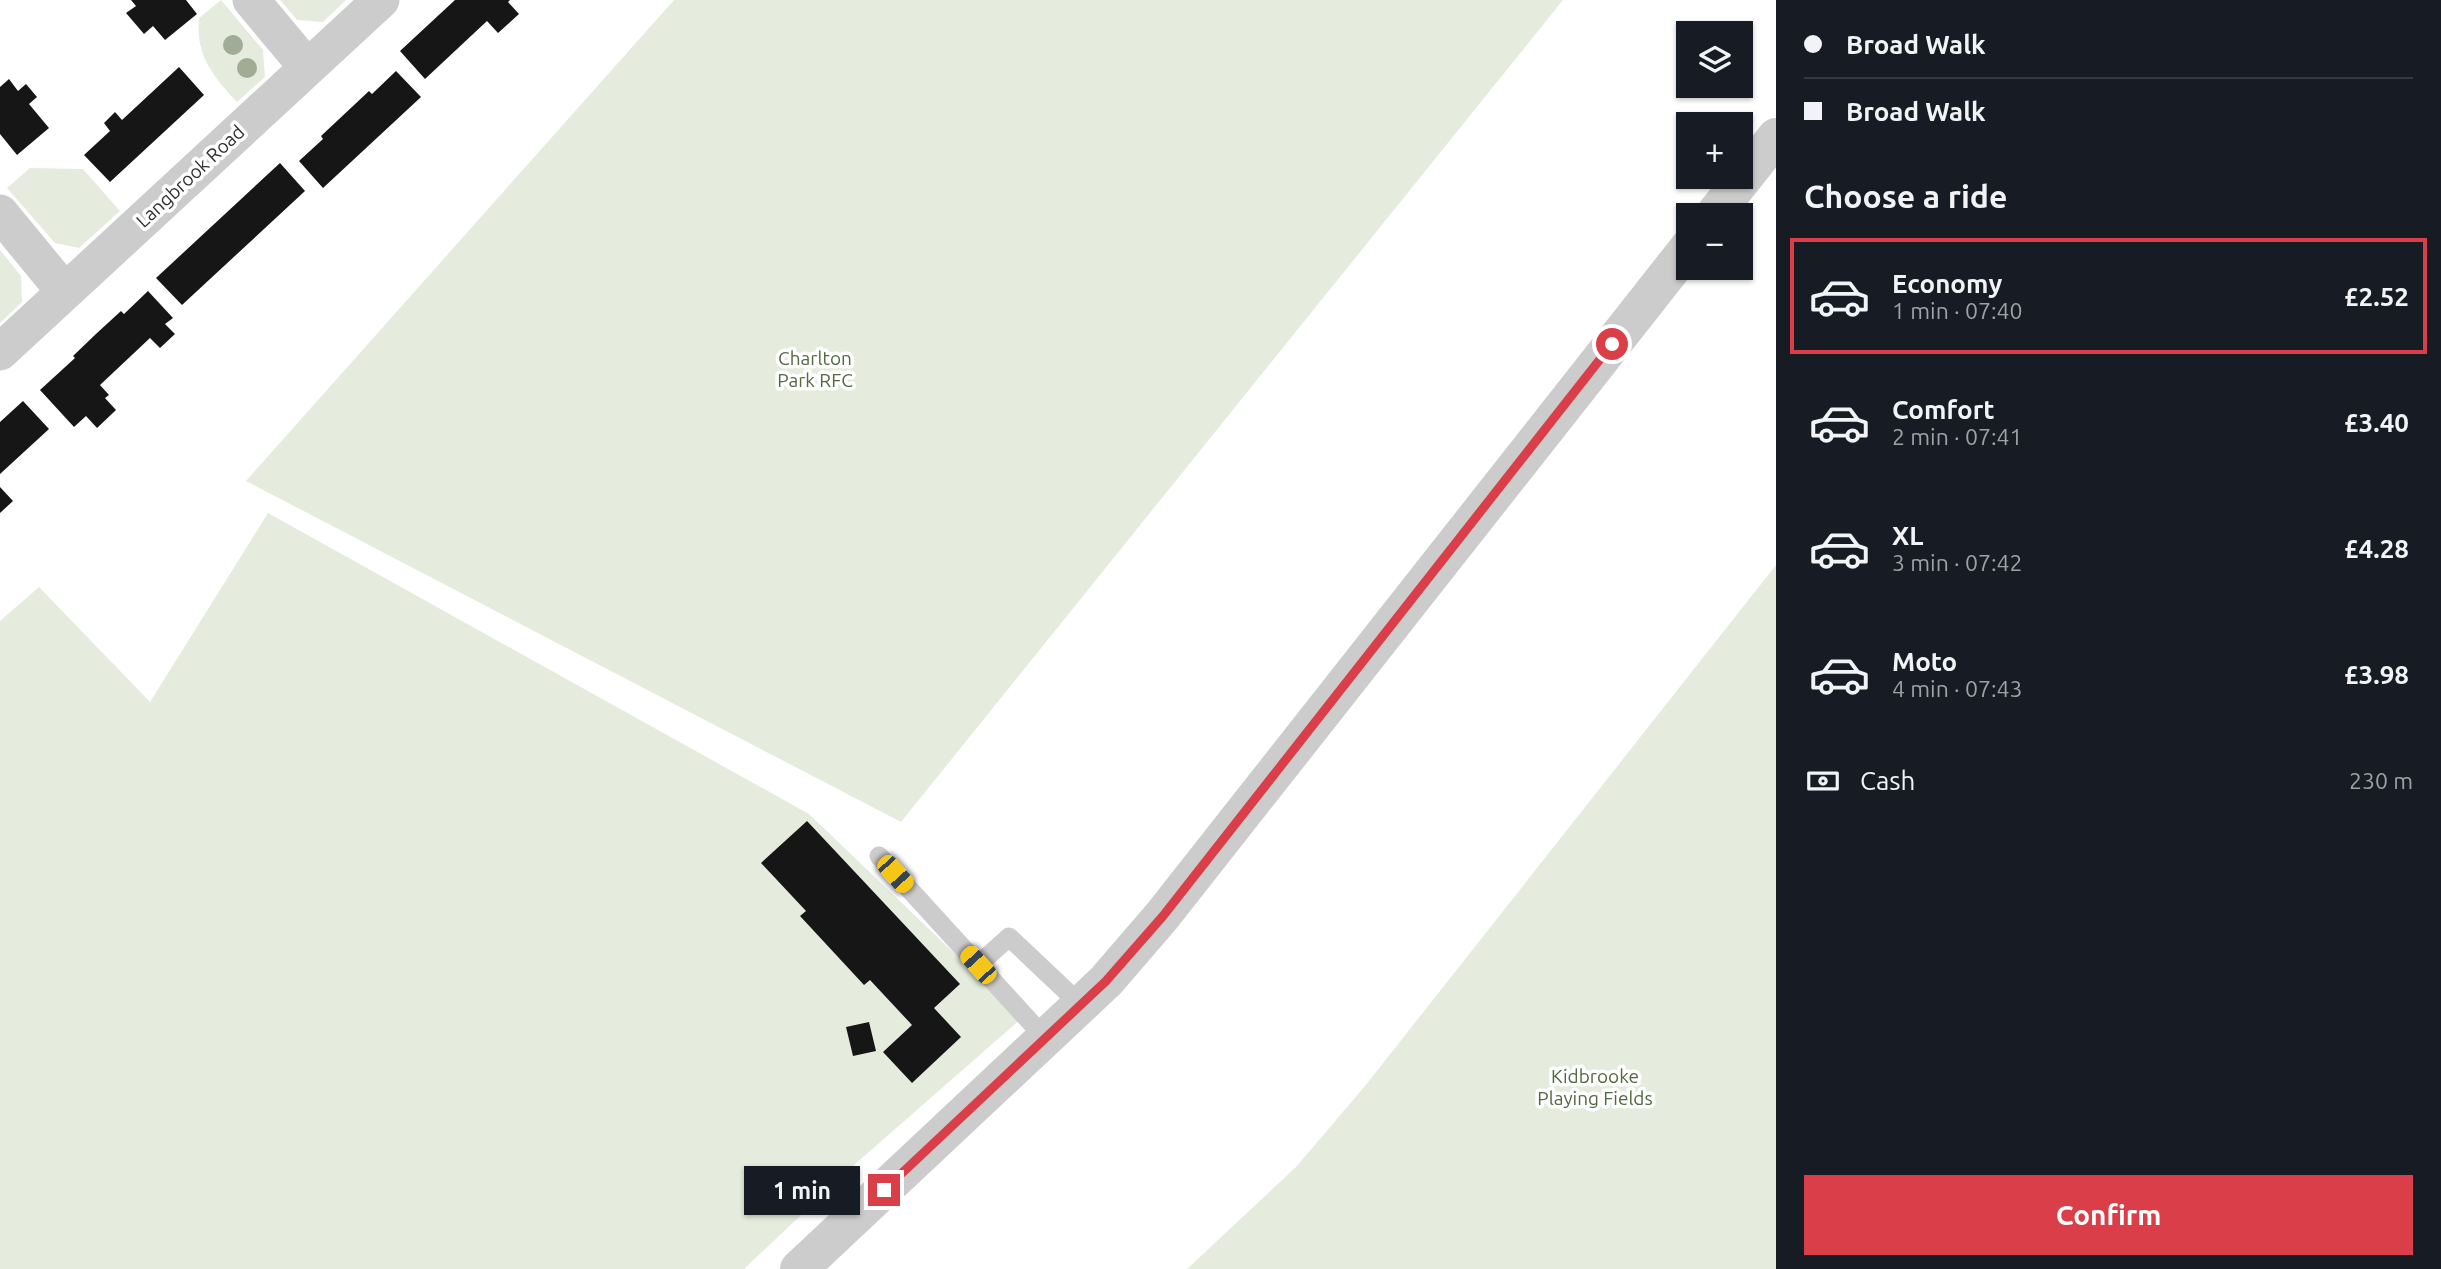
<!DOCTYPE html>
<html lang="en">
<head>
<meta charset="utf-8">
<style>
  body { margin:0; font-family:Ubuntu,sans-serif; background:#242831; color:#f1f3f6; height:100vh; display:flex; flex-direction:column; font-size:26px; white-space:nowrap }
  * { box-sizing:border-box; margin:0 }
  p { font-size:23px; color:#9ea1a6 }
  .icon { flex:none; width:38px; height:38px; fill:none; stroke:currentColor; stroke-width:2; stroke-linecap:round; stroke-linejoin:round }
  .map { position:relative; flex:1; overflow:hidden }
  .drawer { display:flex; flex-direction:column; background:#171b24; width:665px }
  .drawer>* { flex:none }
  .hud { display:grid; align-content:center; height:154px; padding:0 28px; background:#171b24 }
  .buttons { position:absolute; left:1676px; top:21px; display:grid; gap:14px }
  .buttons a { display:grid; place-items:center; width:77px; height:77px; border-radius:0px; background:#171b24; box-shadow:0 2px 5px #0004; font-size:35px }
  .end { position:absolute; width:32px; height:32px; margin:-16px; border:9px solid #da3e48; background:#fff; box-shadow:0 0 0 4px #fff }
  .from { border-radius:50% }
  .bubble { position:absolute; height:49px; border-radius:0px; background:#171b24; box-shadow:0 2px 5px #0004; font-size:23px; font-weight:600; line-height:49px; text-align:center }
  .car { position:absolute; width:21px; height:42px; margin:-21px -10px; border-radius:9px; box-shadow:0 0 5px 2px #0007; background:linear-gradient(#f5c518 24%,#345 0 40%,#f5c518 0 76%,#345 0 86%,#f5c518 0) }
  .hud b { display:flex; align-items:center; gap:24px; height:66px; font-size:26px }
  .hud b+b { border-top:2px solid #363941 }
  .hud i { width:18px; height:18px; background:#f1f3f6 }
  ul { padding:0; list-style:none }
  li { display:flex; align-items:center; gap:21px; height:116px; margin:0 14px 10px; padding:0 14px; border:4px solid transparent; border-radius:0px }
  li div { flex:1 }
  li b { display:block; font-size:26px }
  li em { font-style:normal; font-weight:600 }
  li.current { border-color:#da3e48 }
  li>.icon { width:63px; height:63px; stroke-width:1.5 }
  h2 { padding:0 28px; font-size:32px; line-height:84px }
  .pay { display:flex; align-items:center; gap:18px; height:77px; padding:0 28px; font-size:26px }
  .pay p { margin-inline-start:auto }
  .primary-button { display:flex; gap:14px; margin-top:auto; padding:14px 28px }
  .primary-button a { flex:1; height:80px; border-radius:0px; background:#da3e48; color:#fff; font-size:28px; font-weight:600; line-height:80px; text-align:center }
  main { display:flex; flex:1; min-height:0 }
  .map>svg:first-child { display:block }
  .green { fill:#e5ecde }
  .building { fill:#161616 }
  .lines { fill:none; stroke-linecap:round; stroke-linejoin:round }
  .service { stroke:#ccc; stroke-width:19 }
  .minor { stroke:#ccc; stroke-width:37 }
  .tertiary { stroke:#ccc; stroke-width:38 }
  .tree { fill:#a0ac95 }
  .route { stroke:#da3e48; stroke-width:9 }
  .labels { text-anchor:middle; stroke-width:7; stroke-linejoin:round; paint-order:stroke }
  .street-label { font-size:19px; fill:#2f2f2f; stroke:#fff }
  .park-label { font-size:19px; fill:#52683f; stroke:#fff }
</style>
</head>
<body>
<main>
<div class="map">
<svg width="1776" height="1269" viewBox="0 0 1776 1269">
  <rect width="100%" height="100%" fill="#fff"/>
  <path class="green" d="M221 0 263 50 265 77 237 102C213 77 195 54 199 18Z
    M280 0H346L323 22 297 20Z
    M674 0H1563L901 822 246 481Z
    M30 168 83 169 120 211 79 248 55 243 7 188Z
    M0 250 21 276 22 302 0 323Z
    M268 513 809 814 1022 1018 853 1166 744 1269H0V621L39 587 150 702Z
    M1776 565V1269H1187L1296 1167 1365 1086Z"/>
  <path class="building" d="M131 0H186L197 14 165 40 153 26 144 34 126 13 136 6Z
    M455 0H510L508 2 519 14 498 33 487 21 425 79 400 51Z
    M179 67 204 95 110 182 84 155 110 131 104 123 115 112 122 120Z
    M396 71 421 97 323 188 299 161 323 139 321 136 369 91 372 94Z
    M9 79 18 91 26 84 37 97 29 104 49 128 17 155 0 134V87Z
    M280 163 305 191 182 305 156 278Z
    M148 291 173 318 165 324 175 334 160 348 150 338 100 385 109 395 105 398 116 410 97 428 86 416 74 427 40 390 75 358 73 356 97 333 121 311 124 314Z
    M23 401 49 429 0 474V422Z
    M0 487 13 501 0 513Z
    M807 821 960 984 934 1008 961 1037 912 1083 883 1052 912 1025 870 980 864 985 800 916 806 911 761 863Z
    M869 1022 876 1051 853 1056 846 1027Z"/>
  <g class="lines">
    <path class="service" d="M879 856 1045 1038
      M978 965 1009 937 1081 1005"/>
    <path class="minor" d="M251 0 307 67
      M0 213 65 292
      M0 352 381 0"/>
    <path class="tertiary" d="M1714 215 1776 137
      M799 1269 1106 981 1162 916 1689 247"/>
  </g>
  <g class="tree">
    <circle cx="233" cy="45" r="10"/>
    <circle cx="247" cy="68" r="10"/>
  </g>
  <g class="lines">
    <path class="route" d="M884 1190 1106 981 1163 916 1612 344"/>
  </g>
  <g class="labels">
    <g class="street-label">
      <text transform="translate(190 176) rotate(-43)" y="7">Langbrook Road</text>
    </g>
    <g class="park-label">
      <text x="815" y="365">Charlton<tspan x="815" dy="22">Park RFC</tspan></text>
      <text x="1595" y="1083">Kidbrooke<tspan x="1595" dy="22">Playing Fields</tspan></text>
    </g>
  </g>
</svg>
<div class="buttons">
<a><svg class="icon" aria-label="layers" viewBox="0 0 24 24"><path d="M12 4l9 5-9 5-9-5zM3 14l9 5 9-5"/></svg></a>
<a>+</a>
<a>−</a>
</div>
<i class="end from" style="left:1612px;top:344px"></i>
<i class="end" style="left:884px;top:1190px"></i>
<div class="bubble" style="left:744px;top:1166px;width:116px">1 min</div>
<i class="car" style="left:895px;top:874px;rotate:138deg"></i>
<i class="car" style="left:978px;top:965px;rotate:318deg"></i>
</div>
<section class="drawer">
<div class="hud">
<b><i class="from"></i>Broad Walk</b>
<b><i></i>Broad Walk</b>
</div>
<h2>Choose a ride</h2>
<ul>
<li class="current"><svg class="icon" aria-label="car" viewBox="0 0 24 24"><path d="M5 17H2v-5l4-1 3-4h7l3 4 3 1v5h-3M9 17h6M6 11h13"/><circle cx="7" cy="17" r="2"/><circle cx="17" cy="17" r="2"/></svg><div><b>Economy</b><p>1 min · 07:40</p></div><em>£2.52</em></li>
<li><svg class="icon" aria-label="car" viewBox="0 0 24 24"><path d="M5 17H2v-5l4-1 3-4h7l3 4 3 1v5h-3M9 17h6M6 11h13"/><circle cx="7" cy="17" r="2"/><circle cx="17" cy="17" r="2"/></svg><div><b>Comfort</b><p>2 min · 07:41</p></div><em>£3.40</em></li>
<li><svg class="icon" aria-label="car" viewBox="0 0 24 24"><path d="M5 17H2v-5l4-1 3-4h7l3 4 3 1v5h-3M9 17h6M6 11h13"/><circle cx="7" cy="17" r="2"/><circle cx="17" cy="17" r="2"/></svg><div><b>XL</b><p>3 min · 07:42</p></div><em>£4.28</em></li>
<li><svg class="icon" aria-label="car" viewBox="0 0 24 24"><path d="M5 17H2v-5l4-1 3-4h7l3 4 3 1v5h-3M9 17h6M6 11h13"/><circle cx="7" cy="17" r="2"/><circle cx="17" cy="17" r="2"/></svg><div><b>Moto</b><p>4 min · 07:43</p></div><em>£3.98</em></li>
</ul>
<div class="pay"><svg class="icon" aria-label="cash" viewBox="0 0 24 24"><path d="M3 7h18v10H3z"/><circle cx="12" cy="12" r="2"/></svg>Cash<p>230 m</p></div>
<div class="primary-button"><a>Confirm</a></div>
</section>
</main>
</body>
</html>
